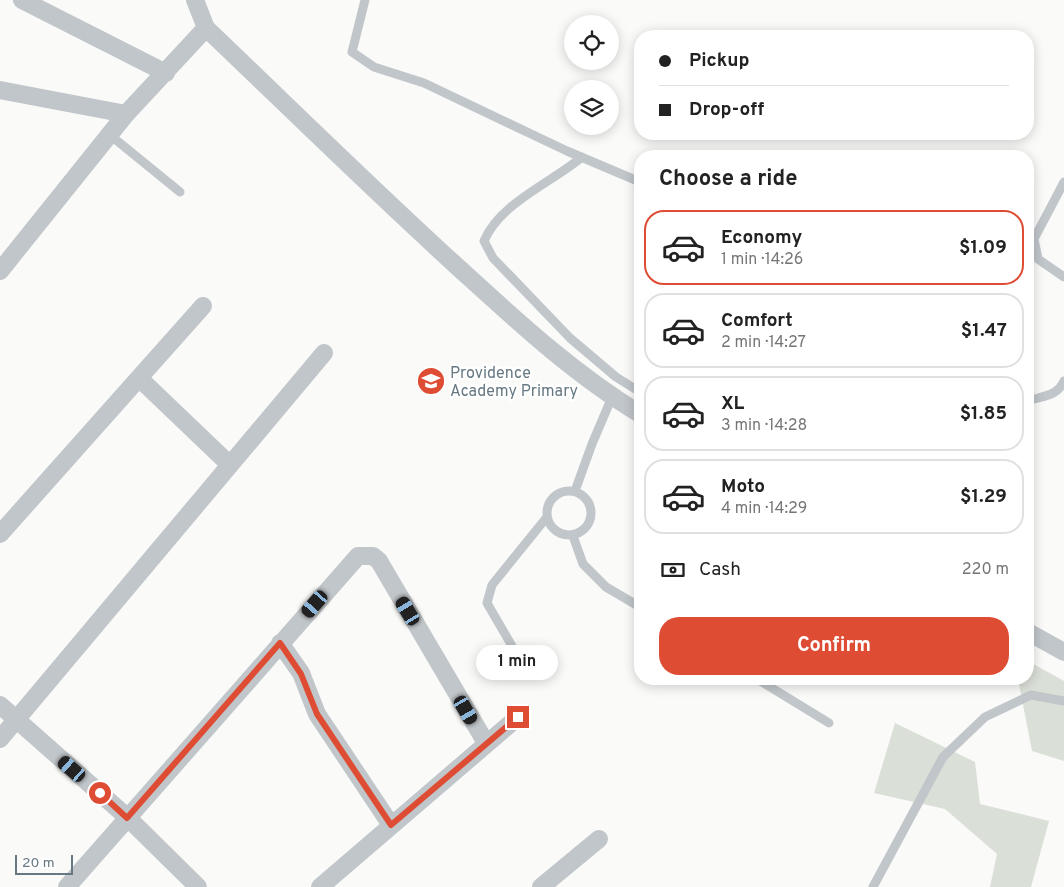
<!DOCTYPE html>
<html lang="en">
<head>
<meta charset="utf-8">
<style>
  body { margin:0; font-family:Overpass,sans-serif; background:#f6f6f6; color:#222; height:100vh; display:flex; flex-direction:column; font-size:19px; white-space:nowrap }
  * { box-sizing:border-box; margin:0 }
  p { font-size:16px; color:#767676 }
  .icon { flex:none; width:28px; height:28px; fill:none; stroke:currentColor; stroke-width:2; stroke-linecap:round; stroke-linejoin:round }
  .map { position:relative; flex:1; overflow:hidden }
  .sheet { position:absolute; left:634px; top:150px; width:400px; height:535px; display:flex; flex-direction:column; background:#fff; border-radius:20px; box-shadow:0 2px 12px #0003 }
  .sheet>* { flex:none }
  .top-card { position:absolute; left:634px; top:30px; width:400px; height:110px; border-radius:20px; box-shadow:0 2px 12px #0003; display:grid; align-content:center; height:110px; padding:0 25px; background:#fff }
  .controls { position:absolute; left:564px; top:15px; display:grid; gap:10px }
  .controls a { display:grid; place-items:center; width:55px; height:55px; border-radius:50%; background:#fff; box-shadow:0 2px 12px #0003; font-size:25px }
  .scale { position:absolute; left:15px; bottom:12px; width:58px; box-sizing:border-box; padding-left:5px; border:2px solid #667882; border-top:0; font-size:14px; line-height:18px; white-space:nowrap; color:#667882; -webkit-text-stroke:4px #fff; paint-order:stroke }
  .end { position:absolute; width:22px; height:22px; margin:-11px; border:6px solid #de4c34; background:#fff; box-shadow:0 0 0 2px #fff }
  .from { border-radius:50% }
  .bubble { position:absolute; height:35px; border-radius:18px; background:#fff; box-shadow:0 2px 12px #0003; font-size:16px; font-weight:700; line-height:35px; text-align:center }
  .car { position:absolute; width:15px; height:30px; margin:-15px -8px; border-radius:6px; box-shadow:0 0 4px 1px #0007; background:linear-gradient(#222 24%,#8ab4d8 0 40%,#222 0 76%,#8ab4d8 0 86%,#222 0) }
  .top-card b { display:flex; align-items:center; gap:18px; height:48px; font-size:19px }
  .top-card b+b { border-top:1px solid #e0e0e0 }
  .top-card i { width:12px; height:12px; background:#222 }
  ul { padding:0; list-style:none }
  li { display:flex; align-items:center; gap:15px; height:75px; margin:0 10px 8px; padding:0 15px; border:2px solid #e0e0e0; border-radius:20px }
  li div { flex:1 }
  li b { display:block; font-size:19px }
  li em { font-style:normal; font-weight:700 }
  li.on { border-color:#de4c34 }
  li>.icon { width:45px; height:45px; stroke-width:1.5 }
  h2 { padding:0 25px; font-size:22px; line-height:60px }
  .pay { display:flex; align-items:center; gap:12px; height:55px; padding:0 25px; font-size:19px }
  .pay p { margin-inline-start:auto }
  .cta { display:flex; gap:10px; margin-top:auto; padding:10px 25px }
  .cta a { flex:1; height:58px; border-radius:20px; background:#de4c34; color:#fff; font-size:20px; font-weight:700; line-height:58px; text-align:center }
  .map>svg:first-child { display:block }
  .green { fill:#dadfd7 }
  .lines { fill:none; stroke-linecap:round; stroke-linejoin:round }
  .service { stroke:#c1c6ca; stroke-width:9 }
  .minor { stroke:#c1c6ca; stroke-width:18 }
  .route { stroke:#de4c34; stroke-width:6 }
  .labels { text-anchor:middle; stroke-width:5; stroke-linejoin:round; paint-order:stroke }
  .poi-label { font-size:16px; fill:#667882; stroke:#fff; text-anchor:start }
</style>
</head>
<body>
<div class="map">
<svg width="1064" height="887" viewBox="0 0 1064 887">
  <rect width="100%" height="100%" fill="#fafaf8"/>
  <path class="green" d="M1028 661 1064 681V761L1032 751 1018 679H1028Z
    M895 723 975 762 980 804 1049 821 1031 887H990L997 854 945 809 874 793Z"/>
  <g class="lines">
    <path class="service" d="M365 0 352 52 374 67 424 83 567 151 640 182
      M110 135 180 192
      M582 157C551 183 500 203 484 241L493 258 570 338 616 377 640 392
      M1064 182 1034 239 1038 259 1064 277
      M1028 401C1042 396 1058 396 1064 381
      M547 513a22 22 0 1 1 44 0a22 22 0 1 1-44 0Z
      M575 491 592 444 612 397
      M573 536 583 564 606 587 640 607
      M516 653 487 603 492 585 547 517
      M757 679 829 723
      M873 887 943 757 985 717 1031 695 1064 701"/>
    <path class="minor" d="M22 0 166 73
      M195 0 206 28C291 109 374 191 461 270 518 322 574 374 640 414
      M0 90 126 114
      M0 271 126 114 206 28
      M139 378 230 465
      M0 534 203 306
      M1028 632 1064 652
      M280 643 301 673 317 714 391 825
      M0 705 127 817 198 887
      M0 739 324 353
      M67 887 358 556H373L379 561 486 743
      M320 887 518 717
      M541 887 599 839"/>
  </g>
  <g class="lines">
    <path class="route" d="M100 793 127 818 280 643 301 674 317 714 391 825 518 717"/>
  </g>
  <defs>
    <symbol id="school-disc" viewBox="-11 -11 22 22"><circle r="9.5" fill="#de4c34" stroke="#fff"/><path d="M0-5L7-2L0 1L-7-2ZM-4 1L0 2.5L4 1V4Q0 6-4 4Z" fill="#fff"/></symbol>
  </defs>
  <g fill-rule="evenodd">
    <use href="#school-disc" x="415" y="365" width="32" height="32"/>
  </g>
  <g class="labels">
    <g class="poi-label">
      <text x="450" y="378">Providence<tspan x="450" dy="18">Academy Primary</tspan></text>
    </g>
  </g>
</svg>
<div class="controls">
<a><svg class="icon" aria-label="locate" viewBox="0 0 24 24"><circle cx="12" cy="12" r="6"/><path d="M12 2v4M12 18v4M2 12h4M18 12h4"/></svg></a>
<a><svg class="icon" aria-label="layers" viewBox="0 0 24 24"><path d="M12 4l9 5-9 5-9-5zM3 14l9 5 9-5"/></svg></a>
</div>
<div class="scale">20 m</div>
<i class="end from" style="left:100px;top:793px"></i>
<i class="end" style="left:518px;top:717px"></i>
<div class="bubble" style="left:476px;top:645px;width:82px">1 min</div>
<i class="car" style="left:315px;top:604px;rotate:221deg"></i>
<i class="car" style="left:408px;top:611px;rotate:329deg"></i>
<i class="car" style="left:466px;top:710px;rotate:150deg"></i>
<i class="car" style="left:72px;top:769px;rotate:311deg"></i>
<div class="top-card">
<b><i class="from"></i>Pickup</b>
<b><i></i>Drop-off</b>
</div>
<section class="sheet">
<h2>Choose a ride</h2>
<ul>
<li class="on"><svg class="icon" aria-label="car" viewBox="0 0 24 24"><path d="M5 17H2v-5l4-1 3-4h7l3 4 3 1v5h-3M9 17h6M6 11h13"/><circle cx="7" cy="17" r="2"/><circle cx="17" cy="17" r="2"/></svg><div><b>Economy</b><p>1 min · 14:26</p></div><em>$1.09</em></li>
<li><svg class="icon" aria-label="car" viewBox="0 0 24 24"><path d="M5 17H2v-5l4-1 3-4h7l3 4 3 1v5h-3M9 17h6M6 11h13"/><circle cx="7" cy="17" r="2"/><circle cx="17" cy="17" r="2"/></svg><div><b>Comfort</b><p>2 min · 14:27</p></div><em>$1.47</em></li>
<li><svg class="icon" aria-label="car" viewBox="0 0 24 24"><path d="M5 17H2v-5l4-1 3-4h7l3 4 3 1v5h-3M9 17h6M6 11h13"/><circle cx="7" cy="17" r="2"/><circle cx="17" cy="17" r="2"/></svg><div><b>XL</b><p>3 min · 14:28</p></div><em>$1.85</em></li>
<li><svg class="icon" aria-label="car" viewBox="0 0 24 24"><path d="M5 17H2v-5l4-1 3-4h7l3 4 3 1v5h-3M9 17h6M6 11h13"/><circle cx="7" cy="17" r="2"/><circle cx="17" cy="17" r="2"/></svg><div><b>Moto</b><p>4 min · 14:29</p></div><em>$1.29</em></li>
</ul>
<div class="pay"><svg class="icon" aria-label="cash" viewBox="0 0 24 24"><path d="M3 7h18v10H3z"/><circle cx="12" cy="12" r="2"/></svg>Cash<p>220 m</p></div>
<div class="cta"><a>Confirm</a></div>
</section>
</div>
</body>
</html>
